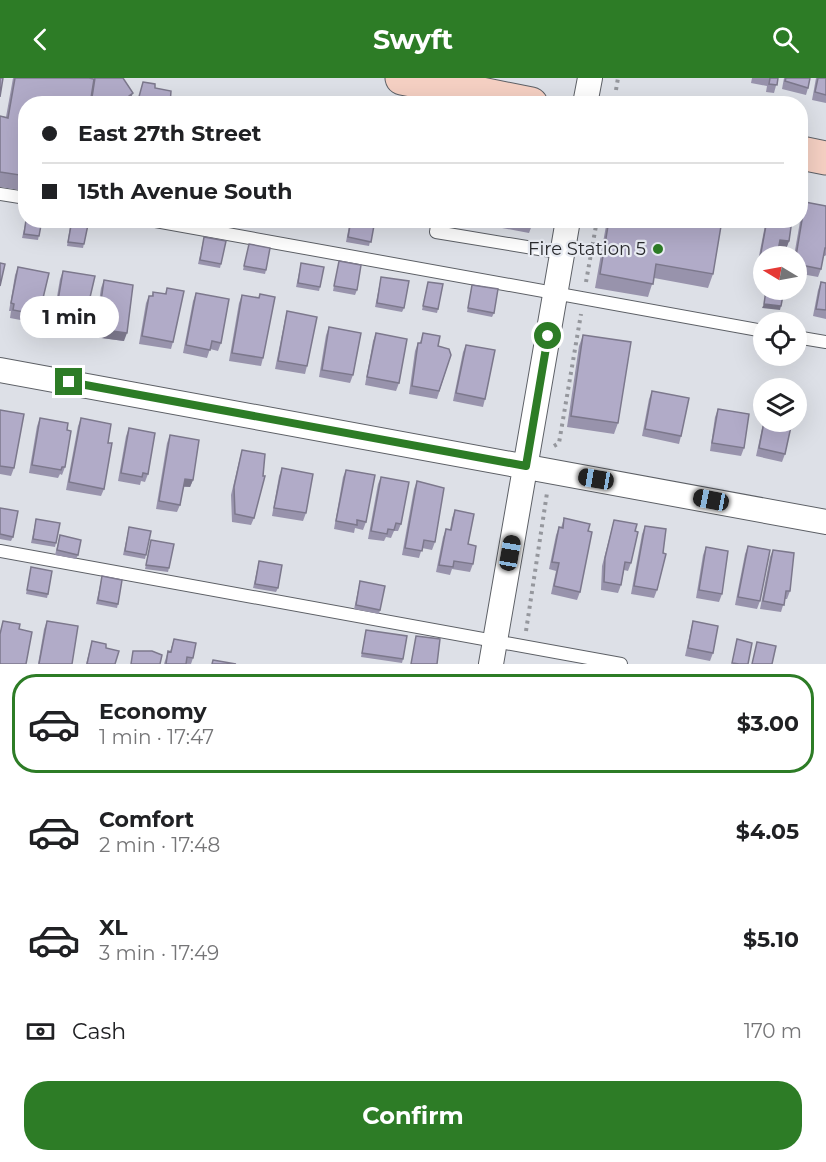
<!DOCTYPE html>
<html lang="en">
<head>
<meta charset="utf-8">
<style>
  body { margin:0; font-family:Montserrat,sans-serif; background:#f6f6f6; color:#202124; height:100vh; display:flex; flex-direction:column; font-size:22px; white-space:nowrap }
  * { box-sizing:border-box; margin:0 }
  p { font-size:20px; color:#757577 }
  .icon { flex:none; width:33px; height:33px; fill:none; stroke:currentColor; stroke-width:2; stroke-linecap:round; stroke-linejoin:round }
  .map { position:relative; height:586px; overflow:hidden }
  .sheet { display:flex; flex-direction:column; background:#fff; flex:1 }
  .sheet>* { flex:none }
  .top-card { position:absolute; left:18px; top:18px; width:790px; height:132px; border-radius:24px; box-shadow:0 6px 24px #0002; display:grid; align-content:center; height:132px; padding:0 24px; background:#fff }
  .needle { width:39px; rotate:280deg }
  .fabs { position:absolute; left:753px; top:168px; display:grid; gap:12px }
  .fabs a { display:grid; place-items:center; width:54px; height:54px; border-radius:50%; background:#fff; box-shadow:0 6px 24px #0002; font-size:30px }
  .end { position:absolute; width:27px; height:27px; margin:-14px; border:8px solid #2d7c26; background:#fff; box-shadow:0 0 0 3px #fff }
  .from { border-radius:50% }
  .bubble { position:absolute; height:42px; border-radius:21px; background:#fff; box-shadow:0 6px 24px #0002; font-size:20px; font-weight:700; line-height:42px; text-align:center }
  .car { position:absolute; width:18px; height:36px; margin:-18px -9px; border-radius:8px; box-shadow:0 0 4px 2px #0007; background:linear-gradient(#222 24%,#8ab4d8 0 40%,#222 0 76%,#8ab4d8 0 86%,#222 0) }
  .top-card b { display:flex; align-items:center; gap:21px; height:57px; font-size:22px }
  .top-card b+b { border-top:2px solid #e0e0e0 }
  .top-card i { width:15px; height:15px; background:#202124 }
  ul { padding:10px 0 0; list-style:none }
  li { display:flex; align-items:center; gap:18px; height:99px; margin:0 12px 9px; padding:0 12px; border:3px solid transparent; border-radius:24px }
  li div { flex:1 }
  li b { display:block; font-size:22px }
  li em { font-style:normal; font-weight:700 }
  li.current { border-color:#2d7c26 }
  li>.icon { width:54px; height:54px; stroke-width:1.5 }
  .pay { display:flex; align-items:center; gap:15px; height:66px; padding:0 24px; font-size:22px }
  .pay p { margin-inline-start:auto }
  .cta { display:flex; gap:12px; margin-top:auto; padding:12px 24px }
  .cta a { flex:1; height:69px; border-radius:24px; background:#2d7c26; color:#fff; font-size:24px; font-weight:700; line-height:69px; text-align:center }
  header { display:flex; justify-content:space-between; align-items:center; height:78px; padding:0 24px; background:#2d7c26; color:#fff; font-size:27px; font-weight:700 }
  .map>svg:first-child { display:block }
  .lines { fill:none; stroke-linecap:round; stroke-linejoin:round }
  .lane-casing { stroke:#5d6066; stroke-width:14 }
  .street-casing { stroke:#5d6066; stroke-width:26 }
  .secondary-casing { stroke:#5d6066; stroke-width:35 }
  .path { stroke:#95979d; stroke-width:4; stroke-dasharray:3 4.5; stroke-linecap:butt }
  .lane { stroke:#fff; stroke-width:12 }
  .street { stroke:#fff; stroke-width:24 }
  .secondary { stroke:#f5d0c3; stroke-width:33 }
  .wall { fill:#9893ac }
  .shaded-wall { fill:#7c788c }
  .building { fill:#b1abc8; stroke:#7c788c; stroke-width:1.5 }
  .route { stroke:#2d7c26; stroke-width:8 }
  .poi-dot { fill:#2d7c26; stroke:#eaedf4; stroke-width:2 }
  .labels { text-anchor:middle; stroke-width:4.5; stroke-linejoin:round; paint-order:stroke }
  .poi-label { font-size:18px; fill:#2a2b2e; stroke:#eaedf4; text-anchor:end }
</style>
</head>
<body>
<header><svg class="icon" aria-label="back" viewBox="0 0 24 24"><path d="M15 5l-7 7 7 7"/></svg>Swyft<svg class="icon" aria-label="search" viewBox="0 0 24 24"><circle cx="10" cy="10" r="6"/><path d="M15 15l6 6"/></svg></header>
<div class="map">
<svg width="826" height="586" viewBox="0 0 826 586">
  <rect width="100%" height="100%" fill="#dde0e7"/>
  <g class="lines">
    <defs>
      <path id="lane" d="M0 116 26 120
        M150 142 764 253
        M438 142 436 154 563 175
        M796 259 826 264
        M0 473 621 586"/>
      <path id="street" d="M585 26 590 0
        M0 292 826 444
        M491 586 568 142"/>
      <path id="secondary" d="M402 0 531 26
        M801 75 826 80"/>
    </defs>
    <use href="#lane" class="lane-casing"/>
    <use href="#street" class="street-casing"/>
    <use href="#secondary" class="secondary-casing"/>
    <path class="path" d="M616 12 618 0
      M586 204 597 142
      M554 368 559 365 581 236
      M526 553 547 415"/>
    <use href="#lane" class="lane"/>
    <use href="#street" class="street"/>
    <use href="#secondary" class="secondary"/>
  </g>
  <path class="wall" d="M13 0H89L94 1V0H123L130 22 128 24 131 26H26V113L0 109V38L6 39Z
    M752 0H778L774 15 766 14 767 8 751 5Z
    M784 0H810L808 10 806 17 782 11Z
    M816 0H826V25L812 22Z
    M805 124 826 128V177L825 178H823L821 191 818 199 796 195V178H794L802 132Z
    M26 142H42L38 162 22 160Z
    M71 142H89L83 170 67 168Z
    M350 142H375L369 168 346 164Z
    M460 142H534L529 155Z
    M607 142H722L713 196 708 210 654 200 648 219 595 210Z
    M766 142H792L789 163 786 171 779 170 764 178V188H757Z
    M204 159 221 186 220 190 198 186Z
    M249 166 266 192 265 196 243 192Z
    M339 183 357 212 355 217 333 213Z
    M301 185 320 209 319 213 296 209Z
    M18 189 39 237 36 245 10 240 11 233H9L15 197Z
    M63 193 84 245 81 253 52 248 60 201Z
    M381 199 404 230 402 234 375 229Z
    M104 202 124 263 94 259 101 210Z
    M428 204 438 231 437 235 422 232Z
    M821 204 826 205V241L813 238 818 212Z
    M472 207 494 235 492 239 467 234Z
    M167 210 173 264 171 271 139 266 146 225 149 218H152L153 214 165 216Z
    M196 215 221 265 218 273 210 271 207 280 183 275 193 223Z
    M260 216 263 280 261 288 229 283 239 225 242 217 259 220Z
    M287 233 307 288 305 296 275 291 285 241Z
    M329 249 353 297 350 305 319 299 326 257Z
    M376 255 399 305 396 313 365 307 373 263Z
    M423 255 438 268 451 277 437 321 409 316 415 273 418 265H420Z
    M583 257 618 345 614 356 567 349 579 268Z
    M466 267 485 321 483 329 453 323 463 274Z
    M652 313 681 358 679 366 642 358 649 321Z
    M718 331 744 370 741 378 710 373 715 339Z
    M0 332 14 390 11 398 0 396Z
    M40 340 65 389 62 397 60 396 58 400 29 395 37 348Z
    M81 340 108 365 104 411 101 418 66 412 78 348Z
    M764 341V344H792L785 376 782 384 756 378Z
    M129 350 148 396 145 404 141 403 140 407 118 403 126 358Z
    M170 357 193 402 190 409H183L180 427 177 434 156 431 167 365Z
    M242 372 254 440 251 447 232 444 231 417 240 379Z
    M282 390 306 435 303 443 272 438 279 398Z
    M346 392 366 444 363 452 355 450 354 455 334 451 343 399Z
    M381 399 401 446 398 453H394L391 460 386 459 384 463 368 461 378 406Z
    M417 403 435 464 432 472 422 470 419 480 402 477 414 411Z
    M0 430 13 459 11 463 0 461Z
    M455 432 468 466 473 486 470 494 452 491 450 497 436 494 443 459 446 451 450 452 452 440Z
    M564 440 588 453 580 514 577 522 551 516 556 493 549 491 556 457 559 449 561 450Z
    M36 441 56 465 55 469 31 465Z
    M614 442 631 485 628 493 624 492 621 507 618 515 601 512 602 488Z
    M645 448 657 512 654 520 631 516 642 456Z
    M129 449 146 477 145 481 123 477Z
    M60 457 78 477 76 481 55 477Z
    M151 462 169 490 168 494 145 491Z
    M748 468 760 523 757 531 735 527 745 476Z
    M706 469 722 516 719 524 696 520 703 477Z
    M773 472 790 513 787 521H785L781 534 760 531 770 479Z
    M259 483 278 510 276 514 253 510Z
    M31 489 48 516 47 520 26 516Z
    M102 498 118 526 117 530 96 526Z
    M360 503 380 532 379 536 354 531Z
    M47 543 72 586H38L44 551Z
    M693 543 713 575 710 583 685 578 691 551Z
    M366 552 403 581 402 585 361 579Z
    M174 561 193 580 191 586H164L168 573 170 574Z
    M92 563 106 570 115 586H86Z"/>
  <path class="shaded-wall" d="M133 15 130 22 126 25 129 18Z
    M780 162 789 163 786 171 777 170Z
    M760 180H764V188H757Z
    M764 226 781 228 780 232 762 230Z
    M97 251 127 255 124 263 94 259Z
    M185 401 193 402 190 409 182 408Z"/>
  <path class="building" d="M0 0H3L0 19Z
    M15 0H89L94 1 90 26H26V98L0 94V38L8 40Z
    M95 0H123L133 15 129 18 128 24 131 26H91Z
    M769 0H778L777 7 769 6 770 0Z
    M786 0H810L808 10 785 3Z
    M818 0H826V17L815 14Z
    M143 4 155 6V10L171 13 170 26H137Z
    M188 19 212 23V26H187Z
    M233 21 256 26H232Z
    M805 124 826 128V170H825L821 191 796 186V178Z
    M26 142H42L39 158 24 156Z
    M72 142H89L84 166 68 164Z
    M351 142H375L371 164 348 159Z
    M609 142H722L713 196 656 186 653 206 600 196Z
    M767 142H792L789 163 780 162 777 178H764V180H760Z
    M204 159 226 163 221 186 200 182Z
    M249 166 270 170 266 192 244 188Z
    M339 183 361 187 357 212 334 208Z
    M0 185 5 186 0 208Z
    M301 185 324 189 320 209 298 205Z
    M18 189 49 195 39 237 13 232 14 226 11 225Z
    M63 193 95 198 84 245 55 240Z
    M381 199 409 203 404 230 377 225Z
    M104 202 133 207 127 255 97 251Z
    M428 204 443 206 438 231 423 228Z
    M821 204 826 205V232L816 231Z
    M472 207 498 211 494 235 468 230Z
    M167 210 184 213 173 264 142 258 149 218H153V214L166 216Z
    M766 212H784L781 228 764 226Z
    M196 215 229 221 221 265 212 263 210 272 186 267Z
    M260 216 275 219 263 280 232 275 242 217 259 220Z
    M287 233 317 239 307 288 278 283Z
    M329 249 361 255 353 297 322 292Z
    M376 255 407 261 399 305 367 299Z
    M423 255 440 258 438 268 449 271 451 277 439 313 412 308 418 265H421Z
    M583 257 631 264 618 345 571 338Z
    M466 267 495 272 485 321 456 315Z
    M652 313 689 320 681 358 645 351Z
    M718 331 749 336 744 370 712 365Z
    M0 332 24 336 14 390 0 388Z
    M40 340 68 345 67 352 71 353 65 389H62L61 392 32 387Z
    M81 340 111 346 108 365H112L104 411 69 404Z
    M764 344H792L785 376 759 370Z
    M129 350 155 355 148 396 143 395 142 399 121 395Z
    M170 357 199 362 193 402 185 401 180 427 159 423Z
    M242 372 265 376 263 398H265L254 440 235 436 234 409Z
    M282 390 313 396 306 435 274 430Z
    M346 392 375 397 366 444 357 442V447L336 443Z
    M381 399 409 404 401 446 396 445 394 452 388 451 387 456 371 453Z
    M417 403 444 410 435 464 424 462 422 473 405 470Z
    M0 430 18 433 13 459 0 456Z
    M455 432 474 436 468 466 476 468 473 486 454 483 453 489 439 487 446 451 451 452Z
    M564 440 590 446 588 453 592 454 580 514 554 508 559 485 552 484 559 449 563 450Z
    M36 441 60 445 56 465 33 461Z
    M614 442 637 446 635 453 638 454 631 485 625 484 621 507 604 504 605 480Z
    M645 448 666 451 663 475 666 476 657 512 634 508Z
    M129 449 151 453 146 477 125 473Z
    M60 457 81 462 78 477 57 472Z
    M151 462 174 466 169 490 146 487Z
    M748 468 770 472 760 523 738 519Z
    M706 469 728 473 722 516 699 512Z
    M773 472 794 475 790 513H786L784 527 763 523Z
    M259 483 282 487 278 510 255 506Z
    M31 489 52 493 48 516 27 512Z
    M102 498 122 502 118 526 98 522Z
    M360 503 385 508 380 532 356 527Z
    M3 543 20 546 19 551 32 554 26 586H0V556Z
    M47 543 78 548 72 586H39Z
    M693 543 718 548 713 575 688 570Z
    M366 552 407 558 403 581 362 575Z
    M416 558 440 561 437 586H411Z
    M174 561 196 565 193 580 187 579 186 586H166L168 573 171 574Z
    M737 561 752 565 748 586H739L732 585Z
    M92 563 106 566V570L119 573 115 586H87Z
    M757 564 776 568 772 586H752Z
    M133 573H152L162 577 160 586H131Z
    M213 582 236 586H212Z"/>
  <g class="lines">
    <path class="route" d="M69 304 526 388 548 258"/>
  </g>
  <circle class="poi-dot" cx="658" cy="171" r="6"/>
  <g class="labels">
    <g class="poi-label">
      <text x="646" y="177">Fire Station 5</text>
    </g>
  </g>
</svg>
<div class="fabs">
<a><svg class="needle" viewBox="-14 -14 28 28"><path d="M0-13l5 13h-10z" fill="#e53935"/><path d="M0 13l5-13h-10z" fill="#757577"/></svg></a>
<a><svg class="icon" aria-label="locate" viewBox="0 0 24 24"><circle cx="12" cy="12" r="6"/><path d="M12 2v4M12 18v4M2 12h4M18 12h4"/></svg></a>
<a><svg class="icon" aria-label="layers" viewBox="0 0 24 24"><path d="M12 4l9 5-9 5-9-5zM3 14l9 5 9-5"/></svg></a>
</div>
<i class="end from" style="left:548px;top:258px"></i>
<i class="end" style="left:69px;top:304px"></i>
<div class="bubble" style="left:20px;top:218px;width:99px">1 min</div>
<i class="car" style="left:596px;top:401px;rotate:280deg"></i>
<i class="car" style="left:711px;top:422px;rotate:281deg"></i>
<i class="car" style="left:510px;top:475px;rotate:10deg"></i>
<div class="top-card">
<b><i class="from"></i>East 27th Street</b>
<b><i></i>15th Avenue South</b>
</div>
</div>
<section class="sheet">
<ul>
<li class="current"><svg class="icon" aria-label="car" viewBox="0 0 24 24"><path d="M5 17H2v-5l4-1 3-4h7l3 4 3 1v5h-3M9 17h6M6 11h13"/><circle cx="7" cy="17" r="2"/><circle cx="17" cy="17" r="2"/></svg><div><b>Economy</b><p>1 min · 17:47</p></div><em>$3.00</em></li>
<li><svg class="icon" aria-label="car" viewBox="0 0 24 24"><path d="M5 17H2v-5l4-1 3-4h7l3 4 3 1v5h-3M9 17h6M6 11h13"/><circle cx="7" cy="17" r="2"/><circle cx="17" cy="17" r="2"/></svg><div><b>Comfort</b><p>2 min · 17:48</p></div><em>$4.05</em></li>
<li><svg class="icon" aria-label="car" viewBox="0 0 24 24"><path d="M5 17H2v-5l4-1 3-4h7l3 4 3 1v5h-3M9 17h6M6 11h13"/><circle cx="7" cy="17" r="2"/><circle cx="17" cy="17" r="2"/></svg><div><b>XL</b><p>3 min · 17:49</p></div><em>$5.10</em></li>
</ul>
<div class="pay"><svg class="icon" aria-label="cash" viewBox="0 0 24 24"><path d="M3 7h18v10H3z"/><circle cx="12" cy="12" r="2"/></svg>Cash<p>170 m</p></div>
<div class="cta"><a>Confirm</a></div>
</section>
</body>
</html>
